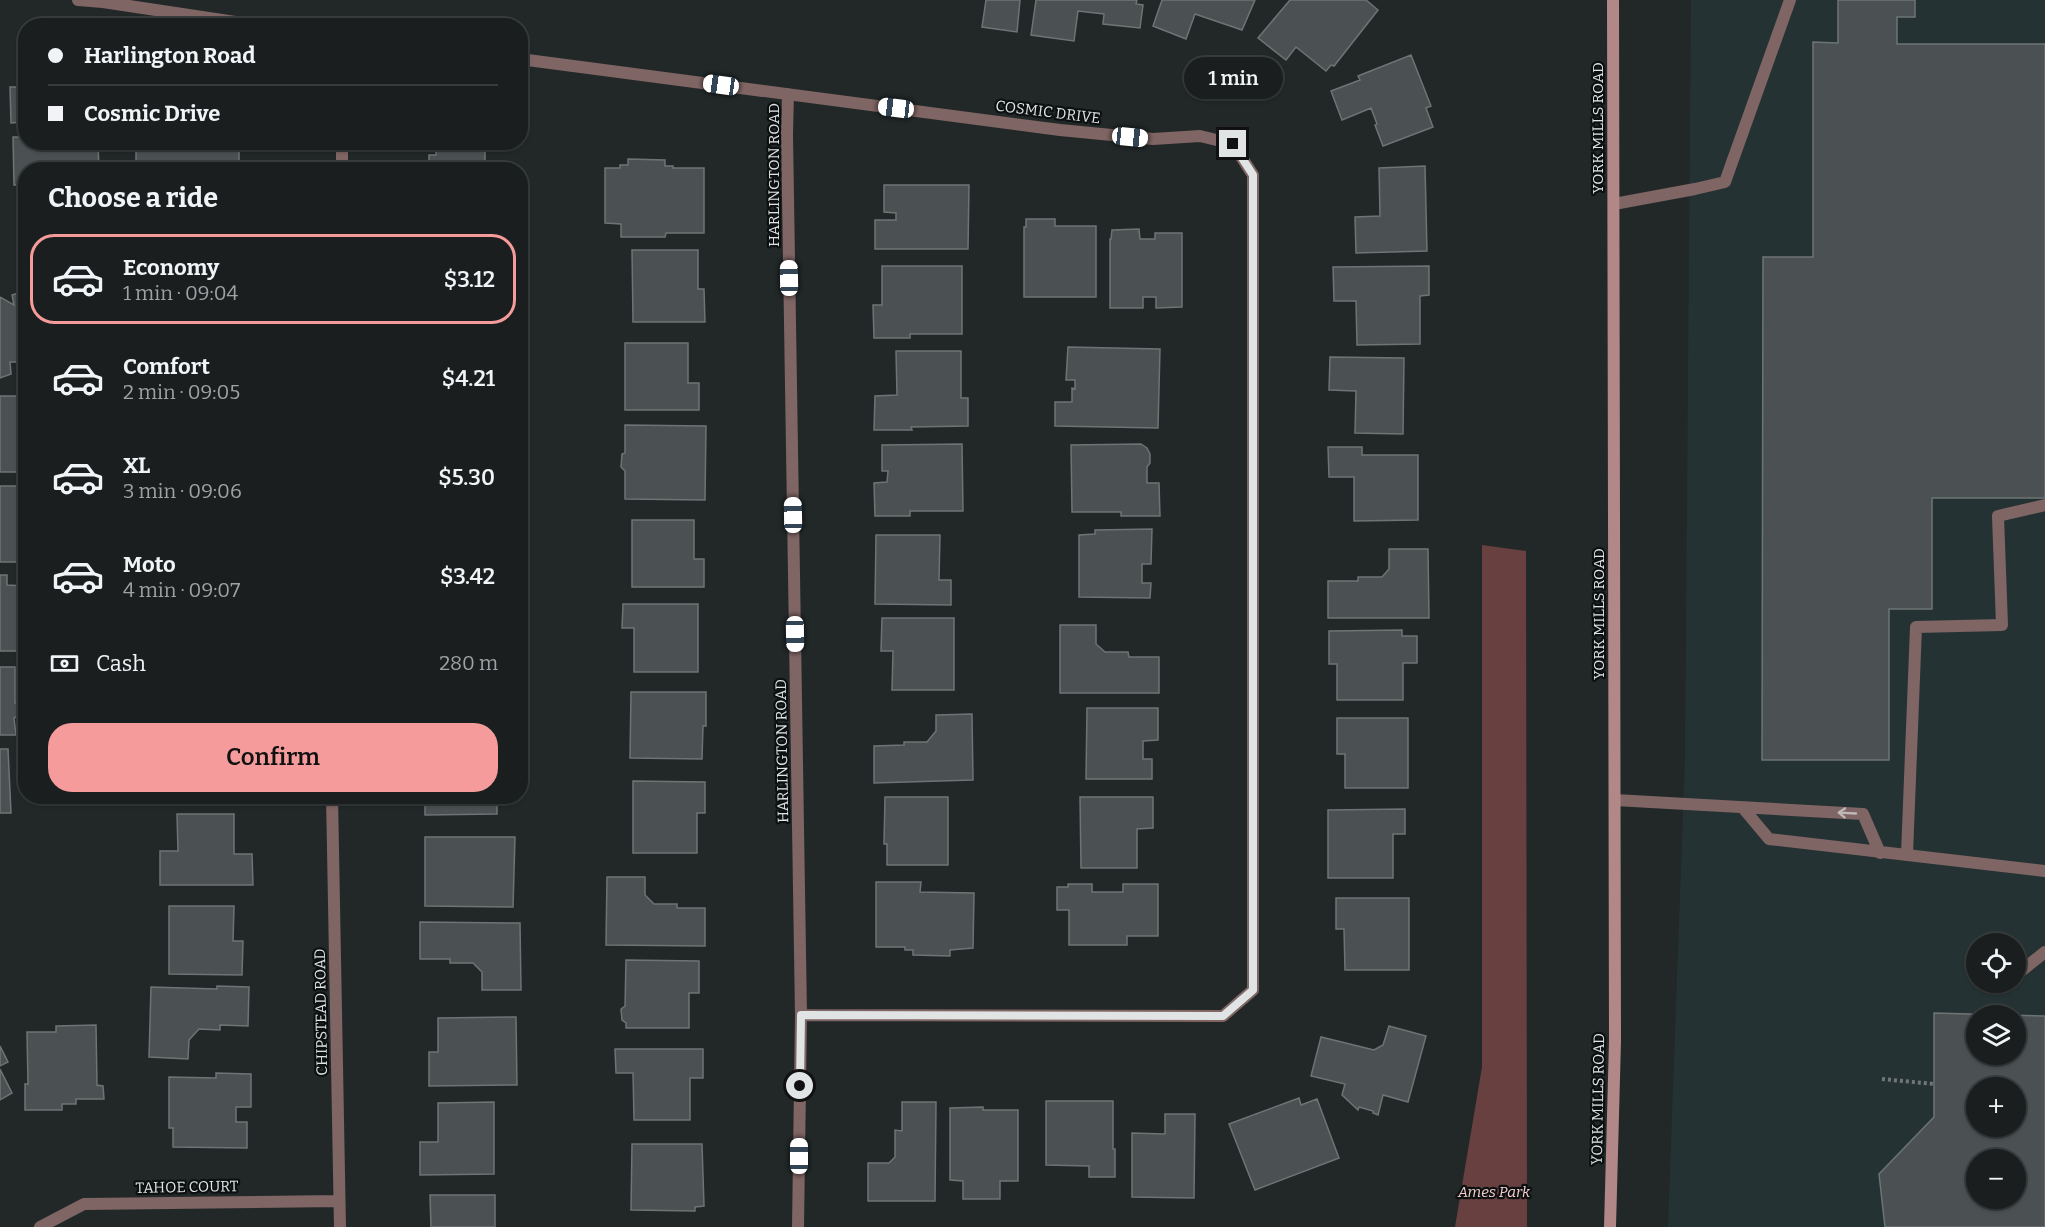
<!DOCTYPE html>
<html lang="en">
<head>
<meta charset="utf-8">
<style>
  body { margin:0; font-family:Bitter,serif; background:#272b2b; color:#f1f3f6; height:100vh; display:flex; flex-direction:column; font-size:22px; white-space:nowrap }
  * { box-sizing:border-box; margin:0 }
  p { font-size:20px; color:#9fa2a4 }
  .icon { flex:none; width:33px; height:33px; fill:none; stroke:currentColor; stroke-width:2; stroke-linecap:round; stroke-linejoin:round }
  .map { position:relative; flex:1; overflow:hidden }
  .panel { position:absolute; left:18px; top:162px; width:510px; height:642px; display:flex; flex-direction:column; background:#1a1e1e; border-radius:24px; box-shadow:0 2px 4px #0004,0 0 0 2px #383c3c }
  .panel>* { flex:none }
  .guide { position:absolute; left:18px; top:18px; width:510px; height:132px; border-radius:24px; box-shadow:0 2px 4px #0004,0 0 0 2px #383c3c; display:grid; align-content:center; height:132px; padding:0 30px; background:#1a1e1e }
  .controls { position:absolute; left:1966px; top:933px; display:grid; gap:12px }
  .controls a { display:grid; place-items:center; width:60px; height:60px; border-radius:50%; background:#1a1e1e; box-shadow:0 2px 4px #0004,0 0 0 2px #383c3c; font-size:30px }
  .end { position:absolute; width:27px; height:27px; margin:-14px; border:8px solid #e0e4e4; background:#111; box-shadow:0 0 0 3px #111 }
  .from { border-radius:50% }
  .bubble { position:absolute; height:42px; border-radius:21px; background:#1a1e1e; box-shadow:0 2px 4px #0004,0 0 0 2px #383c3c; font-size:20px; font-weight:600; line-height:42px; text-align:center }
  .car { position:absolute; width:18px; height:36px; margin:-18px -9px; border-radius:8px; box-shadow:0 0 4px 2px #0007; background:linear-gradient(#fff 24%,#345 0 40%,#fff 0 76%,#345 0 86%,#fff 0) }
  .guide b { display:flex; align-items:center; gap:21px; height:57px; font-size:22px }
  .guide b+b { border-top:2px solid #383c3c }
  .guide i { width:15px; height:15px; background:#f1f3f6 }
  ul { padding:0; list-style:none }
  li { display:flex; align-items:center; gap:18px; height:90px; margin:0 12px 9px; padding:0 18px; border:3px solid transparent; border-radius:24px }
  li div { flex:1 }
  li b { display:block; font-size:22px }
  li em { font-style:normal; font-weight:600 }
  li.on { border-color:#f59b9b }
  li>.icon { width:54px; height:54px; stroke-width:1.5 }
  h2 { padding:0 30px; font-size:27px; line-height:72px }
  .pay { display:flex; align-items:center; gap:15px; height:66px; padding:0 30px; font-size:22px }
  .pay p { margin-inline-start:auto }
  .cta { display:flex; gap:12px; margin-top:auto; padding:12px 30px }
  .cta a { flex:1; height:69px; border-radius:24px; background:#f59b9b; color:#111; font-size:24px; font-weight:600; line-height:69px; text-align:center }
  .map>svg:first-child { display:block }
  .built { fill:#253234; fill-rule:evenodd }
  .green { fill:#694040 }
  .building { fill:#4b5152; stroke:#6d7474; stroke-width:1.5; fill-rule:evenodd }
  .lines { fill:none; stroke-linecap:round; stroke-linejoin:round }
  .path { stroke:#717777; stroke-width:4; stroke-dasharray:3 3; stroke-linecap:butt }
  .service { stroke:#7f6564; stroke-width:12 }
  .minor { stroke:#7f6564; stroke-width:12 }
  .secondary { stroke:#b18787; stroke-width:12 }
  .oneway { stroke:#beb8b7 }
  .route { stroke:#e0e4e4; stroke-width:8 }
  .labels { text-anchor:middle; stroke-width:4.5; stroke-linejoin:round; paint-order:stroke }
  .street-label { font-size:15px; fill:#e0e4e4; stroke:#0d1010 }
  .park-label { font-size:15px; font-style:italic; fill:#f6d1d0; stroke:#0d1010 }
</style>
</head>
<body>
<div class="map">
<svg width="2045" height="1227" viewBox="0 0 2045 1227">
  <rect width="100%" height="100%" fill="#222828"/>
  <path class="built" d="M1691 0H2045V1227H1668L1685 758ZM1977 944H2016V982H1977ZM1977 1016H2016V1054H1977ZM1977 1088H2016V1126H1977ZM1977 1160H2016V1198H1977Z"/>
  <path class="green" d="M1482 545 1526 551 1527 1227H1455L1482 1067Z"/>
  <path class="building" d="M986 0H1020L1017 32 982 27Z
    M1036 0H1137L1136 4 1143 5 1140 28 1103 24 1104 14 1078 11 1074 41 1031 35Z
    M1162 0H1255L1242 30 1195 14 1186 39 1153 26Z
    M1290 0H1366L1378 10 1334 66 1331 65 1326 71 1296 47 1286 60 1258 38Z
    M1838 0H1915V17H1897V44H2045V498H1932V609H1889V760H1762L1763 257H1813V42L1838 43Z
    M1411 55 1431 106 1426 108 1433 127 1383 146 1375 125 1377 124 1371 108 1342 120 1331 91 1360 80 1358 76Z
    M10 87H26V142H98L99 170H26V185H14L13 137H24V122L11 123Z
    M136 142H239V167H230V170H136Z
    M436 142H492V144H485V170H429V155H436Z
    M628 159 665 160V166H673V168H704V233H666L665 237H621V224L605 223V168H620V165H628Z
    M1425 166 1427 251 1356 253 1355 217 1380 216 1379 168Z
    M884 185H969L968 249H875V220H896V213L884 212Z
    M1026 219H1055V226H1096V297H1024V227H1026Z
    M1139 229 1140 239H1155V233H1182V307L1156 308V297H1143V308H1110V239H1111L1112 230Z
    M632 250H698V289H704L705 322H633Z
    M882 266H962V334H910V338H874L873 305H882Z
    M1429 266V295L1420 296V344L1357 345 1356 301H1334L1333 267Z
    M25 291 26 362H10L11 374 0 378V297L14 305 12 295Z
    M625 343H688V383H699V410H625Z
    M1068 347 1160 349 1158 428 1055 426V402H1072V388L1075 389V380H1066Z
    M896 351H961V398H968V426L911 427 912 430H874L875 396 897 395Z
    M1330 357 1404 358 1403 434 1355 433 1356 391 1329 390Z
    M0 396H26V472H0Z
    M625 425 706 426 705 500 625 499V471L621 467 622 454 625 453Z
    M962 444 963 511H910V516H875L874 483 887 482 888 471H882V445Z
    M1141 444 1147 448 1150 454V463L1147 467V483H1159L1160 516H1121V512H1072L1071 445Z
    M1328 447H1362V455H1418V520L1354 521V477H1329Z
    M0 486H26V562H0Z
    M632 520H694V559H704V587H632Z
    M1152 529 1151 564H1142V583H1151L1150 598 1079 597V535L1095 534V530Z
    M876 535H940L939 580H951V605L875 604Z
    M1389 549H1428L1429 618H1328V581H1358V577H1382L1389 569Z
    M0 575H7V585L26 586V645H23V651H0Z
    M623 604H698V672H634V628H622Z
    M882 618H954V690H892L893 651H881Z
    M1060 625H1096V644L1105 652H1128L1129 657H1159V693H1060Z
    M1402 630V636H1417V663H1403V700H1337V664H1329V631Z
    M0 667H15V703H23L25 706 23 714 14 718 16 735H0Z
    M631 692H706V726H703L702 759 630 758Z
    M1087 708H1158V740L1143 741V759H1152V779H1086Z
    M972 714 973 780 874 783V746L904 745V742H927L936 731V715Z
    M1337 718H1408V788H1345V754H1337Z
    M0 749H8L11 813H0Z
    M633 781 705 782V813H697V853H633Z
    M425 796H497V814L425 815Z
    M885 797H948V865H887V844H884Z
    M1080 797H1153V828L1137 829V868H1081Z
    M1405 809V834H1393V878H1328V810Z
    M177 814H234V854H252L253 885H160V851H178Z
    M425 837H515L513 907 425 906Z
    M607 877H645V895L654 904H677V908H705V946L606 945Z
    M876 882H921L920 892 974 893 973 948 950 950V956L913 955V950H905V947H876Z
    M1068 884H1092V892H1123V884H1158V936H1127V945H1069V910H1057V887H1068Z
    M1336 898H1409V970H1345L1344 929H1336Z
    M169 906H234L233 941H243L242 975 169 974Z
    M420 922 520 923 521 990H482V972L473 963H450V959H420Z
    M626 960 699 961V993H689V1028H626V1023L622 1020 621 1009 625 1006Z
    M217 986 249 987 248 1026 220 1025V1030L199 1029 189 1040 188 1059 149 1057 151 987 217 989Z
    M1934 1013 2045 1016V1227H1885L1879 1174 1934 1117ZM1977 1016H2016V1054H1977ZM1977 1088H2016V1126H1977ZM1977 1160H2016V1198H1977Z
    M516 1017 517 1085 429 1086V1052H438V1018Z
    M96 1025 97 1085 103 1086 104 1099H76V1104H62V1110H25V1084H28L27 1032H56V1026Z
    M1389 1026 1426 1036 1408 1102 1383 1095 1378 1115 1373 1113V1111L1359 1107 1358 1110 1342 1095 1345 1084 1311 1076 1321 1037 1374 1050 1383 1045Z
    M0 1046 8 1062 0 1066Z
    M615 1049H703V1078H690V1120H634L633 1073H616Z
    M0 1069 12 1093 0 1100Z
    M216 1073 251 1074V1107H236V1122H247V1148L173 1147V1128H169V1077L216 1078Z
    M1299 1098 1301 1105 1317 1099 1339 1158 1255 1190 1229 1124Z
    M1046 1101H1113V1149H1115V1177H1089V1166L1046 1165Z
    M494 1102V1174L420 1175V1142H438V1103Z
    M902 1102H936L935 1201H868V1163H889L895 1157V1130L902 1131Z
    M983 1107V1110H1018V1181H1000V1199H963V1181L950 1180V1108Z
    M1165 1114H1195L1194 1198 1132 1197V1133L1165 1134Z
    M632 1144H702L704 1206 695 1207V1211L631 1210Z
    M430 1195H495V1227H431Z"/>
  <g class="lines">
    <path class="path" d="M1882 1079 1934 1084"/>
    <path class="service" d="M1614 204 1695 189 1725 182 1790 0
      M1615 800 1863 814 1880 853
      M1743 808 1769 839 2045 871
      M1907 854 1916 627 2002 625 1998 516 2045 505
      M2020 972 2045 952"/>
    <path class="minor" d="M78 0 103 2 262 26
      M520 59 1060 130 1153 139 1200 136 1233 144 1253 175V990L1223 1016 801 1015
      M788 94 787 134 801 1015 798 1227
      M342 170V142
      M332 796 340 1227
      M40 1227 84 1204 339 1201"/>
    <path class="secondary" d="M1610 1227 1615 1041 1613 0"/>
  </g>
  <defs><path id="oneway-shaft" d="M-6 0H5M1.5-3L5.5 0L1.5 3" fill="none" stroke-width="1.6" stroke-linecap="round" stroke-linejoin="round" transform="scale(1.5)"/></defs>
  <use class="oneway" href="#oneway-shaft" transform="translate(1847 813) rotate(-177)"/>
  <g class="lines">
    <path class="route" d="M800 1086 801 1015 1223 1016 1253 990V175L1233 144"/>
  </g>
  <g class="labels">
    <g class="street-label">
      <text transform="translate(1048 112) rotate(7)" y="5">COSMIC DRIVE</text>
      <text transform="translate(1598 128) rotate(-90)" y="5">YORK MILLS ROAD</text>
      <text transform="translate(774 175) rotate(-90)" y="5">HARLINGTON ROAD</text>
      <text transform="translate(1599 614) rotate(-90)" y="5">YORK MILLS ROAD</text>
      <text transform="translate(782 751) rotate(-91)" y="5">HARLINGTON ROAD</text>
      <text transform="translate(321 1012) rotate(-91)" y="5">CHIPSTEAD ROAD</text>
      <text transform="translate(1598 1099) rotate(-89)" y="5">YORK MILLS ROAD</text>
      <text transform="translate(187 1187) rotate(-1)" y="5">TAHOE COURT</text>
    </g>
    <g class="park-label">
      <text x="1494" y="1197">Ames Park</text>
    </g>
  </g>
</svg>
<div class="controls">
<a><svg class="icon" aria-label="locate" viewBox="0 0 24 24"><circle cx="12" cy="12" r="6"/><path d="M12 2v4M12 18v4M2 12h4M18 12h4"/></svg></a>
<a><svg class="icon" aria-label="layers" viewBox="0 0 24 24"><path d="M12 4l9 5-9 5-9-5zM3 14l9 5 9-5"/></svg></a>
<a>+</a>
<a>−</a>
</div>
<i class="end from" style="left:800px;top:1086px"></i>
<i class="end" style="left:1233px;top:144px"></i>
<div class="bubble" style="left:1184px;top:57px;width:99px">1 min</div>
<i class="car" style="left:721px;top:85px;rotate:278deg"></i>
<i class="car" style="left:896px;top:108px;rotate:277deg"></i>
<i class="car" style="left:1130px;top:137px;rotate:96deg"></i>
<i class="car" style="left:789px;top:278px;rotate:359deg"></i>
<i class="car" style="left:793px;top:515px;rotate:359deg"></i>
<i class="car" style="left:795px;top:634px;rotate:179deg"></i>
<i class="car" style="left:799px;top:1156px;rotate:0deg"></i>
<div class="guide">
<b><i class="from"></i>Harlington Road</b>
<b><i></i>Cosmic Drive</b>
</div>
<section class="panel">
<h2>Choose a ride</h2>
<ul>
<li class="on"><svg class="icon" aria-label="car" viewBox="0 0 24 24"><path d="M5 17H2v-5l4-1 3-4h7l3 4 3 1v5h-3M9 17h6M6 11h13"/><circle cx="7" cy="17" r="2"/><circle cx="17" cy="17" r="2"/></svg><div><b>Economy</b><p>1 min · 09:04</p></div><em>$3.12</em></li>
<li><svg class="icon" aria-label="car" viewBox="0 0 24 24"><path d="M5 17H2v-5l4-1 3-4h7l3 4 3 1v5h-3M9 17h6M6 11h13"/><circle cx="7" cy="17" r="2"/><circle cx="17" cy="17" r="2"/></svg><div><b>Comfort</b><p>2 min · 09:05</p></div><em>$4.21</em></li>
<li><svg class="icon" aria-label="car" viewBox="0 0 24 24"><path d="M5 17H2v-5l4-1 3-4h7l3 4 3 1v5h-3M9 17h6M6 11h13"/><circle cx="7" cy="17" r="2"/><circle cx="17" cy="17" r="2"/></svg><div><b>XL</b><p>3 min · 09:06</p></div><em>$5.30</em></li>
<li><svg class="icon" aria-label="car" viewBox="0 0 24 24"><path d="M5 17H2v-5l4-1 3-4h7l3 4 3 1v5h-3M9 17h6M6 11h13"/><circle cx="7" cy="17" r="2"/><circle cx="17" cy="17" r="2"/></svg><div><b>Moto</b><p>4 min · 09:07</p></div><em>$3.42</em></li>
</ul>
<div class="pay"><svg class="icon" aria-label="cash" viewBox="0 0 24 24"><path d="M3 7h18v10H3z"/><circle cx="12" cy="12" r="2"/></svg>Cash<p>280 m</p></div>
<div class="cta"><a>Confirm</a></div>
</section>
</div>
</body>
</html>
